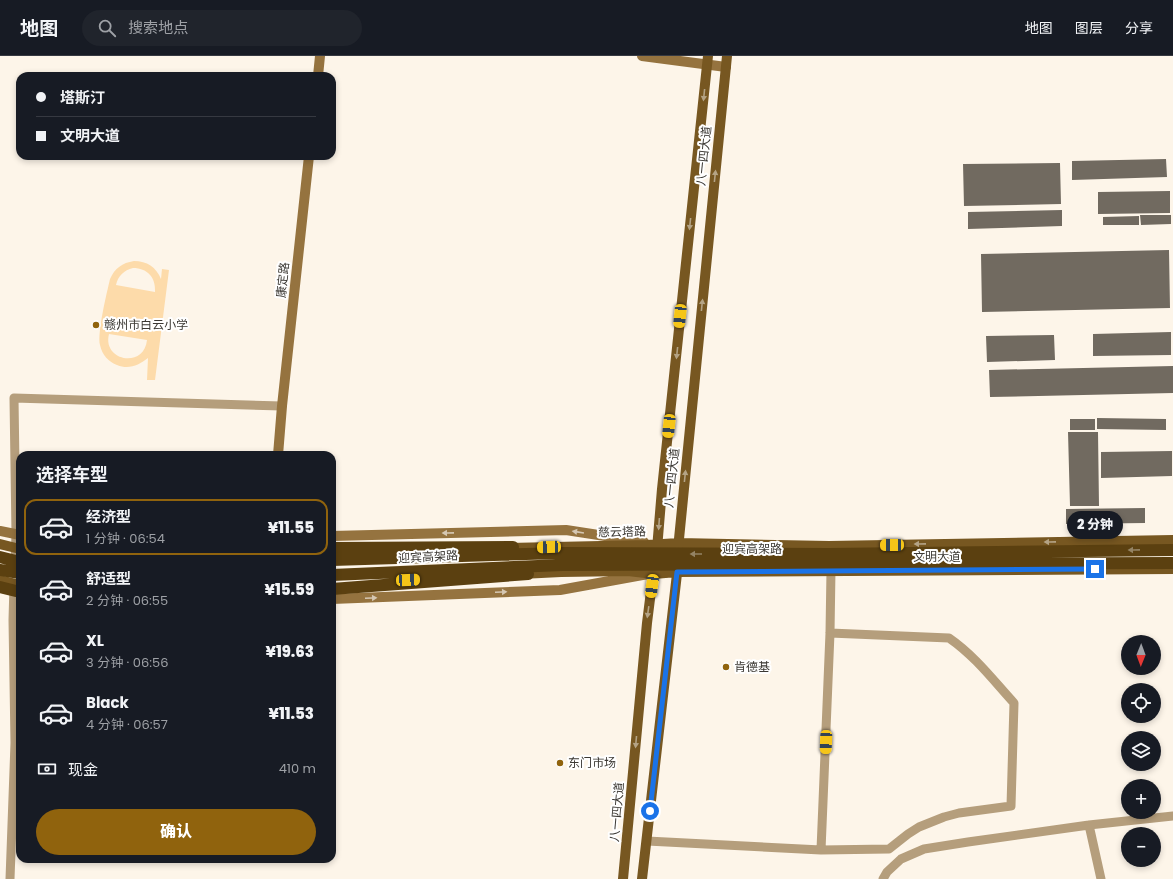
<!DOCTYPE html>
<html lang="zh">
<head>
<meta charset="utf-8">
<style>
  body { margin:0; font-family:Poppins,"Noto Sans SC",sans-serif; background:#20242c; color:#f1f3f6; height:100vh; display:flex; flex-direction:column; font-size:15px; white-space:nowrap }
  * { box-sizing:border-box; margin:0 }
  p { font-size:13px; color:#9ea1a6 }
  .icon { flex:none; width:22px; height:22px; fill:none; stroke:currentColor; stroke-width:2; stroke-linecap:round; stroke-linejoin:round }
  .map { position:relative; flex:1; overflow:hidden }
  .side { position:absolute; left:16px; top:395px; width:320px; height:412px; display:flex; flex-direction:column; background:#171b24; border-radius:12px; box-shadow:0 2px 6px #0003 }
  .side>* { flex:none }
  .hud { position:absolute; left:16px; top:16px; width:320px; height:88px; border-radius:12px; box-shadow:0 2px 6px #0003; display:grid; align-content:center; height:88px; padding:0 20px; background:#171b24 }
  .needle { width:26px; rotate:181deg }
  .buttons { position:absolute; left:1121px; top:579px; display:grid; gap:8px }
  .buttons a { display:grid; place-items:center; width:40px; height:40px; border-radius:50%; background:#171b24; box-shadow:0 2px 6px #0003; font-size:20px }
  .end { position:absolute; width:18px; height:18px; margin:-9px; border:5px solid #1a73e8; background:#fff; box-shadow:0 0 0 2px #fff }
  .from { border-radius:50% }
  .bubble { position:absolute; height:28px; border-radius:14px; background:#171b24; box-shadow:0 2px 6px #0003; font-size:13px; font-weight:800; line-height:28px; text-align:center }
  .car { position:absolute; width:12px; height:24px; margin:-12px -6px; border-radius:5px; box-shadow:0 0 3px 1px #0007; background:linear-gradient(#f5c518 24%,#345 0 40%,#f5c518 0 76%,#345 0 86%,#f5c518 0) }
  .hud b { display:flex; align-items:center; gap:14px; height:38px; font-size:15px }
  .hud b+b { border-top:1px solid #363941 }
  .hud i { width:10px; height:10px; background:#f1f3f6 }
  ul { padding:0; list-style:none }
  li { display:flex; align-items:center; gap:12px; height:56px; margin:0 8px 6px; padding:0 12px; border:2px solid transparent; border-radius:12px }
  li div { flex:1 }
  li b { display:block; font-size:15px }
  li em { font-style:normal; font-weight:800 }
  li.active { border-color:#90630d }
  li>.icon { width:36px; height:36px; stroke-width:1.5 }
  h2 { padding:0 20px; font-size:18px; line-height:48px }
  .pay { display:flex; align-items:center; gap:10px; height:44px; padding:0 20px; font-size:15px }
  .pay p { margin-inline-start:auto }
  .cta { display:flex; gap:8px; margin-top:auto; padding:8px 20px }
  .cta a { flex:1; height:46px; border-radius:24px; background:#90630d; color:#fff; font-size:16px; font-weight:800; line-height:46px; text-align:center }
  header { display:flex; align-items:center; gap:24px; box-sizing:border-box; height:56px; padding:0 20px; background:#171b24; border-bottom:1px solid #363941 }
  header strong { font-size:19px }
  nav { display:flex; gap:22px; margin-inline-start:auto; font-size:14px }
  .search { width:280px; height:36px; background:#20242c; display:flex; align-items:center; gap:10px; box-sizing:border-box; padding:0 14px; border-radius:22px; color:#9ea1a6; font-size:15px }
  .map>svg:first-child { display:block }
  .green { fill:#fddbaa; fill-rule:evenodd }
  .building { fill:#716a60 }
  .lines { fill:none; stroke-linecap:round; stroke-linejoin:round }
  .street { stroke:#b59e7c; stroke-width:9 }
  .secondary { stroke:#95733f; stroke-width:10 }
  .primary { stroke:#775721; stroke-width:10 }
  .highway { stroke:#5b4010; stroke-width:12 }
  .oneway { fill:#b4a385 }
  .oneway2 { fill:#d5c7b2 }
  .oneway3 { fill:#948364 }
  .route { stroke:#1a73e8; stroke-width:5 }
  .poi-dot { fill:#90630d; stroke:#fff; stroke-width:1.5 }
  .labels { text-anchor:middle; stroke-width:4; stroke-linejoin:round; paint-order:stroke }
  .street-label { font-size:12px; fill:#3b3833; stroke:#fff }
  .poi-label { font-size:12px; fill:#3b3833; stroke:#fff; text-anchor:start }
</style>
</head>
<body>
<header>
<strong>地图</strong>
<div class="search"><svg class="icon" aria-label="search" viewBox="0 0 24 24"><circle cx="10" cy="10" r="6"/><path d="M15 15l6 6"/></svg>搜索地点</div>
<nav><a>地图</a><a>图层</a><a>分享</a></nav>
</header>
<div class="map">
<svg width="1173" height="823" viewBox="0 0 1173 823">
  <rect width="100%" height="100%" fill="#fdf5e9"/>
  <path class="green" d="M134 205C147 205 156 211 161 223L162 213 169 214 155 324H147L148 302C139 309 129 314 117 309 109 306 102 299 100 289 97 277 107 236 110 223 115 212 122 207 134 205ZM133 212C147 212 156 221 155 236L116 229C118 220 124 214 133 212ZM109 278 147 284C144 313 102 305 109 278Z"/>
  <path class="building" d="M1166 103 1167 121 1072 124V105Z
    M1060 107 1061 148 964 150 963 108Z
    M1170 135V157L1098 158V136Z
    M1062 154V170L968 173V156Z
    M1140 159H1171V168L1141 169Z
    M1139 160V169H1103V161Z
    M1169 194 1170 252 982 256 981 198Z
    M1171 276V299L1093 300V278Z
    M1054 279 1055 304 987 306 986 280Z
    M1173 310V337L990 341 989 314Z
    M1097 362 1166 363V374L1097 373Z
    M1070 363H1095V374H1070Z
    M1068 376H1098L1099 450H1070Z
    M1172 395V420L1101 422V396Z
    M1145 452V467L1066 468V453Z"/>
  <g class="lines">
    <path class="street" d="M15 510 16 478 14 342 282 350
      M1089 769 1101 823
      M647 785 821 794 889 793 908 778 919 771 944 761 959 757 1011 750 1014 647C993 624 975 600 949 582L830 577
      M821 794 830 577 831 514
      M10 823 15 687 13 564 14 529
      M883 823 887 816 901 803 924 793 968 786 1089 769 1173 760"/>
    <path class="secondary" d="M642 0 726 11
      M318 20 320 0
      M278 399 282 350 309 100
      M0 475 20 479
      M332 480 566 474 644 486
      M332 543 560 534 648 518"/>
    <path class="primary" d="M0 488 20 493
      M505 492 647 489 679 487 829 490 1173 484
      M657 493 662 433 708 0
      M678 493 727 0
      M521 518 561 516 628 515 654 518 677 516 1173 513
      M0 524 20 529
      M623 823 647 567 654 511
      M642 823 678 509"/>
    <path class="highway" d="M332 492 513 491
      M0 501 20 506
      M332 504 561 497 829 498 1173 494
      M0 514 20 517
      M332 519 562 509 1173 507
      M0 531 20 536
      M332 533 528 518"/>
  </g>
  <defs><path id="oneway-solid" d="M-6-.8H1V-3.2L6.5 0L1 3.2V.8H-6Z"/></defs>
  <g class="oneway">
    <use href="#oneway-solid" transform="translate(704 39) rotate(96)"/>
    <use href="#oneway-solid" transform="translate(715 120) rotate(-84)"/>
    <use href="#oneway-solid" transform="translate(690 168) rotate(96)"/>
    <use href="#oneway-solid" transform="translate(702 249) rotate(-84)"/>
    <use href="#oneway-solid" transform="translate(677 297) rotate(96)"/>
    <use href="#oneway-solid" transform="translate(685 420) rotate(-84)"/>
    <use href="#oneway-solid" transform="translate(659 468) rotate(94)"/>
    <use href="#oneway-solid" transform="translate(1050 486) rotate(179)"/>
    <use href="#oneway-solid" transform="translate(920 488) rotate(179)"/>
    <use href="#oneway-solid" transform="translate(648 556) rotate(98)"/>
    <use href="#oneway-solid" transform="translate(636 686) rotate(95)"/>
  </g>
  <g class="oneway2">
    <use href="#oneway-solid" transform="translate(578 476) rotate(-171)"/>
    <use href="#oneway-solid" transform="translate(448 477) rotate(179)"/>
    <use href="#oneway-solid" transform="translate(501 536) rotate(-2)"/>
    <use href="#oneway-solid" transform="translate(371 542) rotate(-2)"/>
  </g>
  <g class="oneway3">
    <use href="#oneway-solid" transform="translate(1134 494) rotate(179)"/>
    <use href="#oneway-solid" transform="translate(696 498) rotate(-180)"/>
  </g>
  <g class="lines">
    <path class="route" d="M650 755 677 516 1095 513"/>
  </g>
  <g class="poi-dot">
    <circle cx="96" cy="269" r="4"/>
    <circle cx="726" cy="611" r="4"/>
    <circle cx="560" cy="707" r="4"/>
  </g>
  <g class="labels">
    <g class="street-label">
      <text transform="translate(704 100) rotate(-84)" y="4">八一四大道</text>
      <text transform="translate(283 224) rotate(-84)" y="4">康定路</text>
      <text transform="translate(672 422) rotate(-84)" y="4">八一四大道</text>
      <text transform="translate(622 476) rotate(-1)" y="4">慈云塔路</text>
      <text x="752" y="497">迎宾高架路</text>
      <text transform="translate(428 501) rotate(-3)" y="4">迎宾高架路</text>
      <text x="937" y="505">文明大道</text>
      <text transform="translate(617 756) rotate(-85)" y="4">八一四大道</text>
    </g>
    <g class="poi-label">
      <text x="104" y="273">赣州市白云小学</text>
      <text x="734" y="615">肯德基</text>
      <text x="568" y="711">东门市场</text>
    </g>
  </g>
</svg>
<div class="buttons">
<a><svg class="needle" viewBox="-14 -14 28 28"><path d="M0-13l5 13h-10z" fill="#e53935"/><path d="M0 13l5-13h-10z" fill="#9ea1a6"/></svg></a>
<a><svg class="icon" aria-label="locate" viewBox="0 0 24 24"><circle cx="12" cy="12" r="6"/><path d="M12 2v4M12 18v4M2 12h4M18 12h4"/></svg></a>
<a><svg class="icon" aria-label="layers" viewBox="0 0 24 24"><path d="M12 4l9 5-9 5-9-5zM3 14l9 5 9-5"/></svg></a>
<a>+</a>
<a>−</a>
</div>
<i class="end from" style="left:650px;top:755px"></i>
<i class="end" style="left:1095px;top:513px"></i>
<div class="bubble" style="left:1067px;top:455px;width:56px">2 分钟</div>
<i class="car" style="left:680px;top:260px;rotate:186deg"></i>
<i class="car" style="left:669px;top:370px;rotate:186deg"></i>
<i class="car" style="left:892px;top:489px;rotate:269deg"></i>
<i class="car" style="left:549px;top:491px;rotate:268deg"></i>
<i class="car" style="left:408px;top:524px;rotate:87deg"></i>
<i class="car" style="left:652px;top:530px;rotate:188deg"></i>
<i class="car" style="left:826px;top:686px;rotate:182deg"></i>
<div class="hud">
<b><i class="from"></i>塔斯汀</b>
<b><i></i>文明大道</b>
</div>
<section class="side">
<h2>选择车型</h2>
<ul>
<li class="active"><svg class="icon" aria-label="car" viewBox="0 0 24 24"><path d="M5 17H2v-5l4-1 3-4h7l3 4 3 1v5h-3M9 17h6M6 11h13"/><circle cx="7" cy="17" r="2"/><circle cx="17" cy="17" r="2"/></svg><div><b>经济型</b><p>1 分钟 · 06:54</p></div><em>¥11.55</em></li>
<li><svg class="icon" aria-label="car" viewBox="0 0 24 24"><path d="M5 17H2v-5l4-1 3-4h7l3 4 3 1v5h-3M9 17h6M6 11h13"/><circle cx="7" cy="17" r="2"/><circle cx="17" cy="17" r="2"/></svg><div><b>舒适型</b><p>2 分钟 · 06:55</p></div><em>¥15.59</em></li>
<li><svg class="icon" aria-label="car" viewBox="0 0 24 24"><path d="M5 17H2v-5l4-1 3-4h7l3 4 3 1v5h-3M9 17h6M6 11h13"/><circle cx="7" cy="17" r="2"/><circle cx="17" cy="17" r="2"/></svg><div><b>XL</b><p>3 分钟 · 06:56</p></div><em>¥19.63</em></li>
<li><svg class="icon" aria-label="car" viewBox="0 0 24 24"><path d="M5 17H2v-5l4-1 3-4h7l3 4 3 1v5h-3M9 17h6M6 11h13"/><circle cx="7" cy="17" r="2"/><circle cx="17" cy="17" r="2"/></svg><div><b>Black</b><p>4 分钟 · 06:57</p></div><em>¥11.53</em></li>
</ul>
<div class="pay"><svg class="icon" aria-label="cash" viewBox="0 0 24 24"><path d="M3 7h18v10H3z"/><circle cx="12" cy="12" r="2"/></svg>现金<p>410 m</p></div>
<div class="cta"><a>确认</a></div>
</section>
</div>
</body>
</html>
